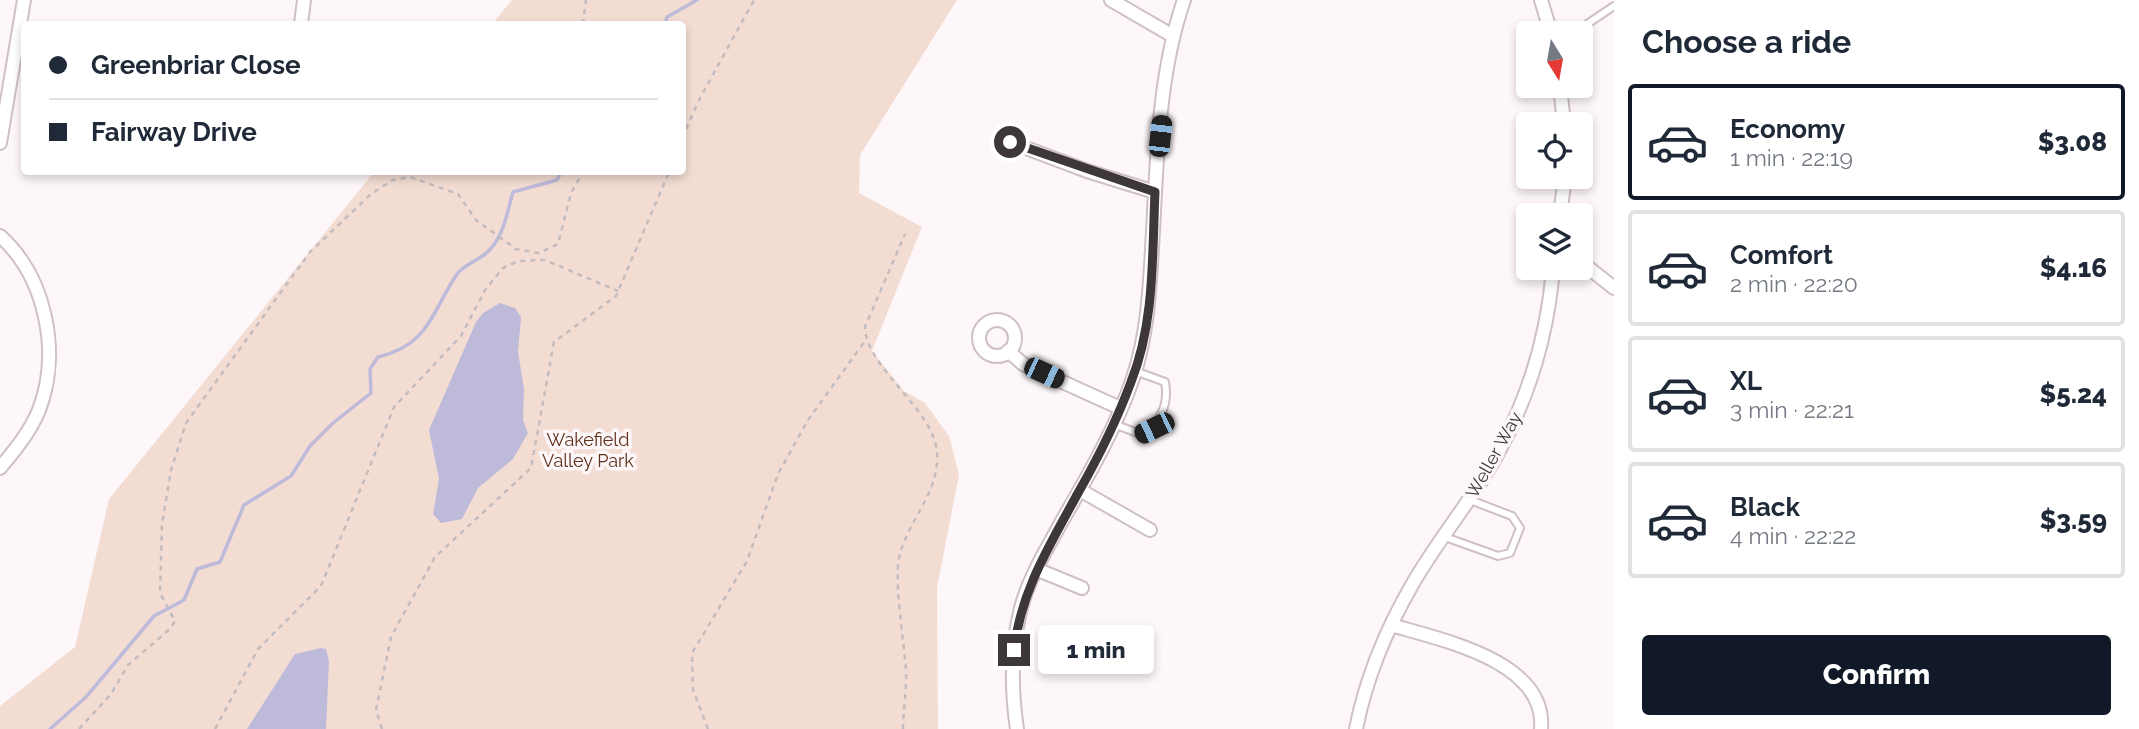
<!DOCTYPE html>
<html lang="en">
<head>
<meta charset="utf-8">
<style>
  body { margin:0; font-family:Raleway,sans-serif; background:#f2f2f3; color:#1f2937; height:100vh; display:flex; flex-direction:column; font-size:26px; white-space:nowrap }
  * { box-sizing:border-box; margin:0 }
  p { font-size:23px; color:#747a83 }
  .icon { flex:none; width:38px; height:38px; fill:none; stroke:currentColor; stroke-width:2; stroke-linecap:round; stroke-linejoin:round }
  .map { position:relative; flex:1; overflow:hidden }
  .details { display:flex; flex-direction:column; background:#fff; width:525px }
  .details>* { flex:none }
  .top-card { position:absolute; left:21px; top:21px; width:665px; height:154px; border-radius:7px; box-shadow:0 4px 10px #0003; display:grid; align-content:center; height:154px; padding:0 28px; background:#fff }
  .needle { width:46px; rotate:169deg }
  .controls { position:absolute; left:1516px; top:21px; display:grid; gap:14px }
  .controls a { display:grid; place-items:center; width:77px; height:77px; border-radius:7px; background:#fff; box-shadow:0 4px 10px #0003; font-size:35px }
  .end { position:absolute; width:32px; height:32px; margin:-16px; border:9px solid #3d373a; background:#fff; box-shadow:0 0 0 4px #fff }
  .from { border-radius:50% }
  .bubble { position:absolute; height:49px; border-radius:7px; background:#fff; box-shadow:0 4px 10px #0003; font-size:23px; font-weight:800; line-height:49px; text-align:center }
  .car { position:absolute; width:21px; height:42px; margin:-21px -10px; border-radius:9px; box-shadow:0 0 5px 2px #0007; background:linear-gradient(#222 24%,#8ab4d8 0 40%,#222 0 76%,#8ab4d8 0 86%,#222 0) }
  .top-card b { display:flex; align-items:center; gap:24px; height:66px; font-size:26px }
  .top-card b+b { border-top:2px solid #e0e1e3 }
  .top-card i { width:18px; height:18px; background:#1f2937 }
  ul { padding:0; list-style:none }
  li { display:flex; align-items:center; gap:21px; height:116px; margin:0 14px 10px; padding:0 14px; border:4px solid #e0e1e3; border-radius:7px }
  li div { flex:1 }
  li b { display:block; font-size:26px }
  li em { font-style:normal; font-weight:800 }
  li.selected { border-color:#111827 }
  li>.icon { width:63px; height:63px; stroke-width:1.5 }
  h2 { padding:0 28px; font-size:32px; line-height:84px }
  .cta { display:flex; gap:14px; margin-top:auto; padding:14px 28px }
  .cta a { flex:1; height:80px; border-radius:7px; background:#111827; color:#fff; font-size:28px; font-weight:800; line-height:80px; text-align:center }
  main { display:flex; flex:1; min-height:0 }
  .map>svg:first-child { display:block }
  .green { fill:#f3ddd3 }
  .water { fill:#bdbada }
  .lines { fill:none; stroke-linecap:round; stroke-linejoin:round }
  .stream { stroke:#bdbada; stroke-width:3.5 }
  .lane-casing { stroke:#cfc0c7; stroke-width:10 }
  .street-casing { stroke:#cfc0c7; stroke-width:16 }
  .path { stroke:#c3bcbf; stroke-width:2.5; stroke-dasharray:5 5; stroke-linecap:butt }
  .lane { stroke:#fff; stroke-width:6 }
  .street { stroke:#fff; stroke-width:12 }
  .route { stroke:#3d373a; stroke-width:9 }
  .labels { text-anchor:middle; stroke-width:7; stroke-linejoin:round; paint-order:stroke }
  .park-label { font-size:18px; fill:#5d3019; stroke:#fef7fa }
  .street-label { font-size:18px; fill:#3d373a; stroke:#fef7fa }
</style>
</head>
<body>
<main>
<div class="map">
<svg width="1614" height="729" viewBox="0 0 1614 729">
  <rect width="100%" height="100%" fill="#fef7fa"/>
  <path class="green" d="M512 0H957L860 155 859 193 922 227 872 351 904 391 925 403 949 436 959 475 937 588 938 729H0V706L75 647 109 499 374 172H682V24H492Z"/>
  <path class="water" d="M500 303 515 308 521 317 518 352 524 389 523 420 528 433 513 459 478 488 462 519 441 523 433 514 439 479 429 430 476 322 483 313Z
    M321 648 326 649 329 661 326 729H247L295 654Z"/>
  <g class="lines">
    <path class="stream" d="M665 24 667 17 697 0
      M50 729 86 697 154 616 184 600 197 569 220 562 244 505 291 476 310 446 333 423 371 393 370 369 378 357C429 345 431 313 457 274 463 266 475 261 484 255 503 241 507 213 513 192L557 180 561 172"/>
    <defs>
      <path id="lane" d="M1574 33 1614 6
        M1114 424 1140 434C1161 424 1169 404 1165 382L1135 371
        M1445 537 1498 556 1510 553 1520 528 1512 516 1470 500"/>
      <path id="street" d="M1111 0 1173 36
        M1541 0 1551 33
        M301 24 304 0
        M1560 86 1564 124
        M1010 142 1087 171 1155 192
        M0 143 24 0
        M1560 215 1565 177
        M0 236C46 277 61 353 39 410 30 432 15 450 0 468
        M1580 261 1614 288
        M979 338a18 18 0 1 1 36 0a18 18 0 1 1-36 0Z
        M1008 351 1023 364 1120 408
        M1080 490 1150 530
        M1036 569 1082 588
        M1391 625C1442 640 1547 661 1541 729
        M1017 729C1011 689 1011 647 1021 608 1029 577 1047 549 1062 521 1088 476 1116 428 1133 378 1149 330 1150 281 1153 231 1157 155 1159 72 1184 0
        M1356 729C1366 678 1386 630 1412 585 1438 539 1474 498 1499 451 1530 394 1548 332 1553 268"/>
    </defs>
    <use href="#lane" class="lane-casing"/>
    <use href="#street" class="street-casing"/>
    <path class="path" d="M583 24 586 0
      M682 138 699 100 754 0
      M79 729 111 694 128 665 171 628 175 621 160 593 162 524 171 470 186 423 310 252 371 194 393 180 410 177 458 194 476 220 516 249 539 253 558 244 571 193 583 172
      M215 729 258 649 321 586 394 407 461 336 485 290 503 268 518 261 545 260 618 291
      M382 729 376 710 391 637 435 557 531 468 554 342 616 296 669 172
      M708 729 693 690 692 653 747 561 778 474 808 420 865 341
      M903 729C903 709 907 690 906 670 904 641 894 585 899 558 907 521 939 494 937 454 936 411 865 367 865 327L905 234"/>
    <use href="#lane" class="lane"/>
    <use href="#street" class="street"/>
  </g>
  <g class="lines">
    <path class="route" d="M1010 142 1155 192C1152 255 1155 322 1131 382 1117 420 1098 458 1078 493 1050 545 1021 590 1014 650"/>
  </g>
  <g class="labels">
    <g class="park-label">
      <text x="588" y="446">Wakefield<tspan x="588" dy="21">Valley Park</tspan></text>
    </g>
    <g class="street-label">
      <text transform="translate(1494 455) rotate(-61)" y="6">Weller Way</text>
    </g>
  </g>
</svg>
<div class="controls">
<a><svg class="needle" viewBox="-14 -14 28 28"><path d="M0-13l5 13h-10z" fill="#e53935"/><path d="M0 13l5-13h-10z" fill="#747a83"/></svg></a>
<a><svg class="icon" aria-label="locate" viewBox="0 0 24 24"><circle cx="12" cy="12" r="6"/><path d="M12 2v4M12 18v4M2 12h4M18 12h4"/></svg></a>
<a><svg class="icon" aria-label="layers" viewBox="0 0 24 24"><path d="M12 4l9 5-9 5-9-5zM3 14l9 5 9-5"/></svg></a>
</div>
<i class="end from" style="left:1010px;top:142px"></i>
<i class="end" style="left:1014px;top:650px"></i>
<div class="bubble" style="left:1038px;top:625px;width:116px">1 min</div>
<i class="car" style="left:1160px;top:136px;rotate:6deg"></i>
<i class="car" style="left:1044px;top:373px;rotate:115deg"></i>
<i class="car" style="left:1154px;top:428px;rotate:244deg"></i>
<div class="top-card">
<b><i class="from"></i>Greenbriar Close</b>
<b><i></i>Fairway Drive</b>
</div>
</div>
<section class="details">
<h2>Choose a ride</h2>
<ul>
<li class="selected"><svg class="icon" aria-label="car" viewBox="0 0 24 24"><path d="M5 17H2v-5l4-1 3-4h7l3 4 3 1v5h-3M9 17h6M6 11h13"/><circle cx="7" cy="17" r="2"/><circle cx="17" cy="17" r="2"/></svg><div><b>Economy</b><p>1 min · 22:19</p></div><em>$3.08</em></li>
<li><svg class="icon" aria-label="car" viewBox="0 0 24 24"><path d="M5 17H2v-5l4-1 3-4h7l3 4 3 1v5h-3M9 17h6M6 11h13"/><circle cx="7" cy="17" r="2"/><circle cx="17" cy="17" r="2"/></svg><div><b>Comfort</b><p>2 min · 22:20</p></div><em>$4.16</em></li>
<li><svg class="icon" aria-label="car" viewBox="0 0 24 24"><path d="M5 17H2v-5l4-1 3-4h7l3 4 3 1v5h-3M9 17h6M6 11h13"/><circle cx="7" cy="17" r="2"/><circle cx="17" cy="17" r="2"/></svg><div><b>XL</b><p>3 min · 22:21</p></div><em>$5.24</em></li>
<li><svg class="icon" aria-label="car" viewBox="0 0 24 24"><path d="M5 17H2v-5l4-1 3-4h7l3 4 3 1v5h-3M9 17h6M6 11h13"/><circle cx="7" cy="17" r="2"/><circle cx="17" cy="17" r="2"/></svg><div><b>Black</b><p>4 min · 22:22</p></div><em>$3.59</em></li>
</ul>
<div class="cta"><a>Confirm</a></div>
</section>
</main>
</body>
</html>
